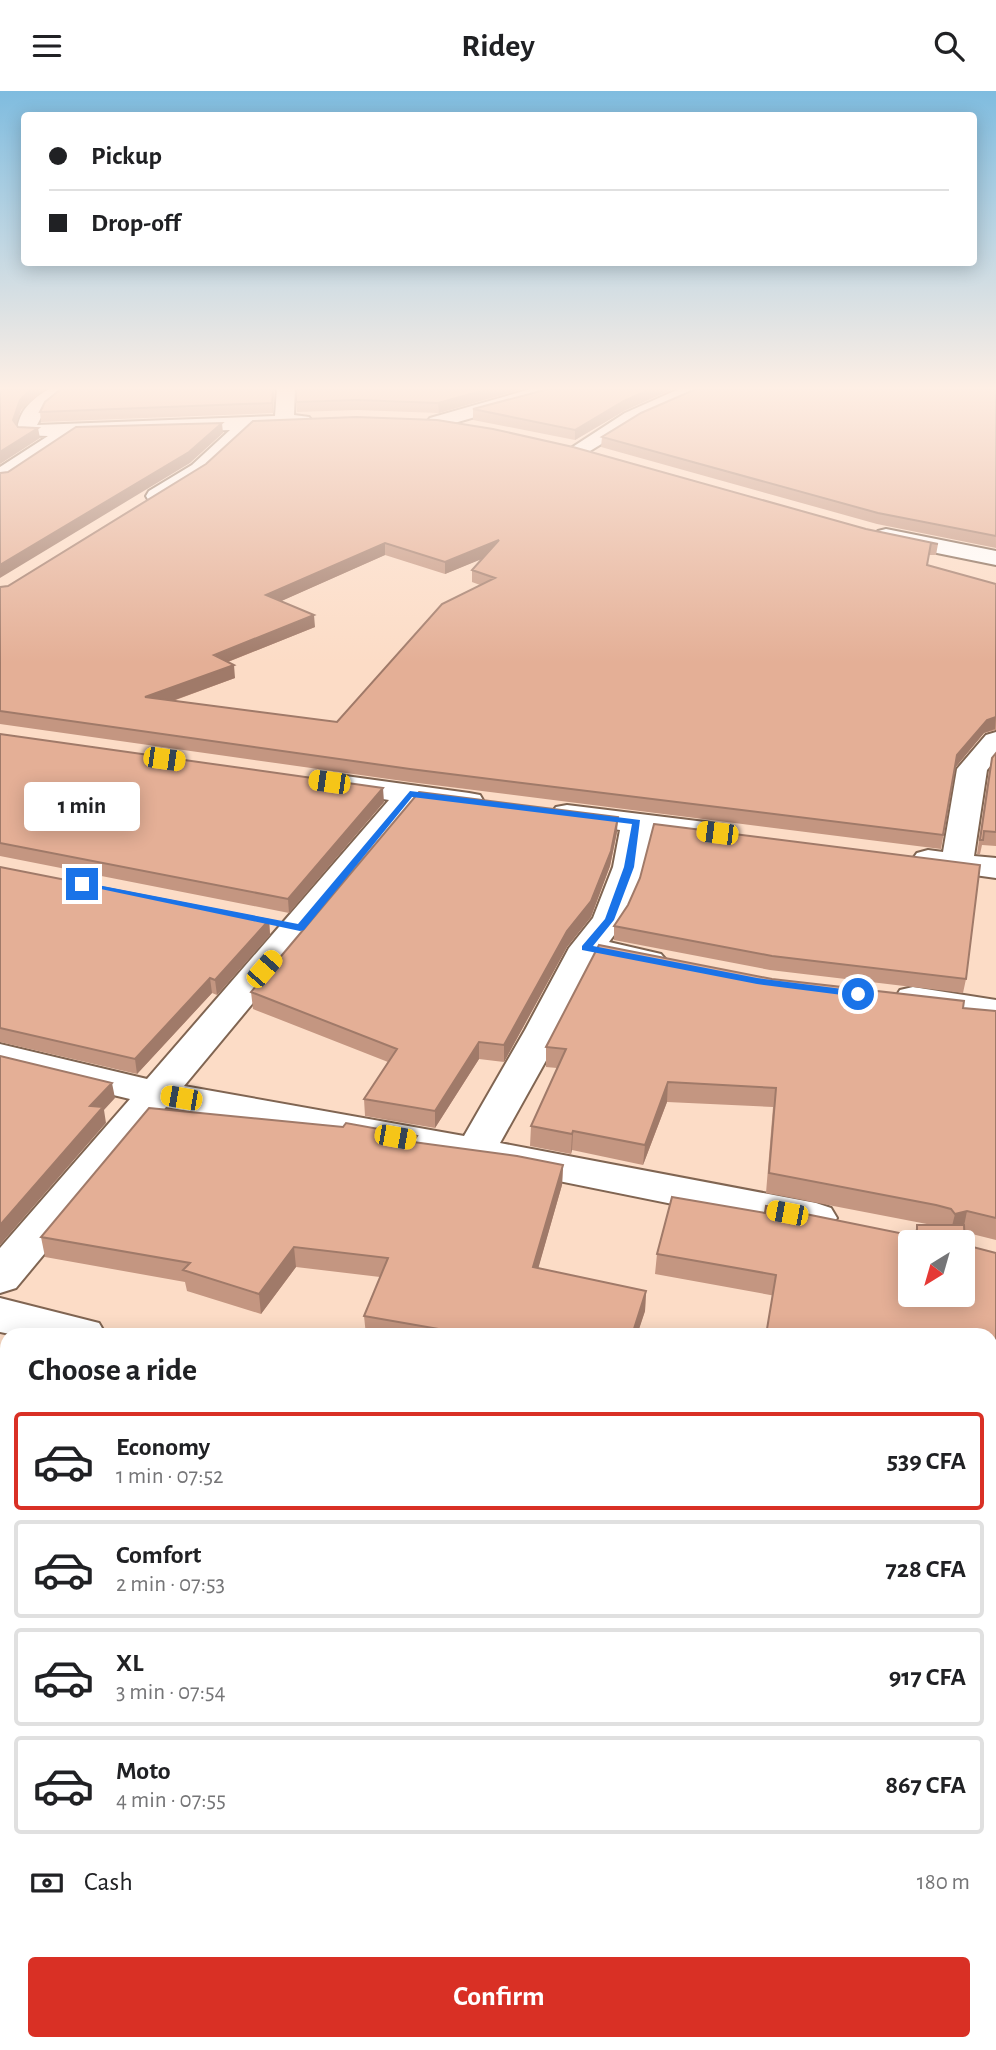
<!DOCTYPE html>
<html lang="en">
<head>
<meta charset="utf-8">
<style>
  body { margin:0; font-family:"Alegreya Sans",sans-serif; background:#f6f6f6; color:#202124; height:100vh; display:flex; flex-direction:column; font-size:26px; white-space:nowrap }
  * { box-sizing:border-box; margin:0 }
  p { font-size:23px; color:#757577 }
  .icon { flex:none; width:38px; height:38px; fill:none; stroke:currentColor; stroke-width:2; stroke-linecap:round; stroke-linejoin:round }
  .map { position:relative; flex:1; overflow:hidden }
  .drawer { position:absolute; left:0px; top:1237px; width:998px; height:723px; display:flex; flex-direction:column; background:#fff; border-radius:21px 21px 0 0; box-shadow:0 4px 18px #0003 }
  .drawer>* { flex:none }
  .hud { position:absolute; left:21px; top:21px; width:956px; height:154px; border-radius:7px; box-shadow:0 4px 18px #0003; display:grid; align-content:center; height:154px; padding:0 28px; background:#fff }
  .needle { width:46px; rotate:217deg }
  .fabs { position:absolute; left:898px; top:1139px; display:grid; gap:14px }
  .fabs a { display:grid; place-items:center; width:77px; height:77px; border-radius:7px; background:#fff; box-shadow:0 4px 18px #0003; font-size:35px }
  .end { position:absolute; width:32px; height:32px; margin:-16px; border:9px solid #1a73e8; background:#fff; box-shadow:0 0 0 4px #fff }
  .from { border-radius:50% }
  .bubble { position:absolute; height:49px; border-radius:7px; background:#fff; box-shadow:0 4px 18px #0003; font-size:23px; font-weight:700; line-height:49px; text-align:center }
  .car { position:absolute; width:21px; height:42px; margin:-21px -10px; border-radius:9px; box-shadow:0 0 5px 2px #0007; background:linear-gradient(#f5c518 24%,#345 0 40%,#f5c518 0 76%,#345 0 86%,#f5c518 0) }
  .hud b { display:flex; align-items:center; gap:24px; height:66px; font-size:26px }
  .hud b+b { border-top:2px solid #e0e0e0 }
  .hud i { width:18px; height:18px; background:#202124 }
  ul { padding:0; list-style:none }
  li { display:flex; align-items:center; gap:21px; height:98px; margin:0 14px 10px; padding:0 14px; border:4px solid #e0e0e0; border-radius:7px }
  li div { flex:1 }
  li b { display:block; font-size:26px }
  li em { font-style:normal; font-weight:700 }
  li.current { border-color:#d93025 }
  li>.icon { width:63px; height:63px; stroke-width:1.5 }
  h2 { padding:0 28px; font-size:32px; line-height:84px }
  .pay { display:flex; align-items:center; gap:18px; height:77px; padding:0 28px; font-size:26px }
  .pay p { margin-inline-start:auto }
  .cta { display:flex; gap:14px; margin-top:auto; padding:14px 28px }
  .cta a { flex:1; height:80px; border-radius:7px; background:#d93025; color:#fff; font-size:28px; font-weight:700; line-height:80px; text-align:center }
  header { display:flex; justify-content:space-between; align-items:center; height:91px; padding:0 28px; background:#fff; font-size:32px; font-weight:700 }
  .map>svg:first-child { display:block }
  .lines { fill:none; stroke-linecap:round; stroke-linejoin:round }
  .minor-casing { stroke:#806552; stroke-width:4 }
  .minor { fill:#fff; fill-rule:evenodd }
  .wall { fill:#c49681; fill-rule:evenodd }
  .shaded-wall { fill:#a07a69 }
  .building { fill:#e4af96; stroke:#a07a69; stroke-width:2; fill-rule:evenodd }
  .route { fill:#1a73e8 }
</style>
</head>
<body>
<header><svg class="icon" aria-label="menu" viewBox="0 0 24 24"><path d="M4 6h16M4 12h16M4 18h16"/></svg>Ridey<svg class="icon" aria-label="search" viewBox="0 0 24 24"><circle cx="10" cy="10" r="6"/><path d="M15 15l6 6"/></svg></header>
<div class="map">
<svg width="996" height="1959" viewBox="0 0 996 1959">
  <rect width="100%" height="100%" fill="#fcdcc6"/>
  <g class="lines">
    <defs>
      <path id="minor" d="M49 298H71L45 319 37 334 275 325 277 298H295L294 324 309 326 312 330 302 336 253 338 206 382 165 410H149L146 405 149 400 192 374 230 339 77 344 8 390 0 391V376L48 345 20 344 17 340C19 319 32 308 49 298Z
        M531 298H560L558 302 437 337 427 331 430 327Z
        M679 298H703L701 302 639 330 585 363H571L568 359 625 322Z
        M886 438 996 460V474L878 450 875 445 878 440Z
        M996 641V668L987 679 974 765 996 767V787L917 776 912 769 917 762 928 759 943 761 957 678 986 644Z
        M331 683 469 702 480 704 484 711 480 718 469 720 418 713 184 995 464 1045 525 939 569 857 593 827 613 776 620 739 556 730 551 723 556 716 567 714 705 731 716 733 721 740 716 747 705 749 651 743C644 782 634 820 609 851L661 863 667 870 661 877 649 881 597 870 563 939 500 1052 816 1112 831 1117 837 1127 831 1137 816 1142 475 1073 166 1016 16 1197 0 1202V1157L130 1008 0 977V953L147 988 389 709 320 698 316 692 320 686Z
        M913 896 996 909V931L900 915 895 907 900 899Z
        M0 1207 99 1232 106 1244H15L0 1241Z
        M990 1446 996 1448V1492L990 1490Z
        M0 1588 7 1590V1642L0 1640Z
        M990 1891 996 1894V1959L979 1953H990Z"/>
    </defs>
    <use href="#minor" class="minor-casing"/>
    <use href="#minor" class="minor"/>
  </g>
  <path class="wall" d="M274 298 273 322 41 331 40 321Z
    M522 298 439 322 357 319 297 321 296 311Z
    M996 298V457L877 433 601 356 602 346Z
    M473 318 624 320 575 349 473 329Z
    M206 373 866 438 938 453 936 464H929L927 474 996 493V639L984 642 955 677 941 758 410 691 0 633V496L8 495ZM385 464 445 483 483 467 472 479V491L480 494 337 631 173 610 235 587 228 571 315 536 281 510Z
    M0 643 384 711 289 822 0 765Z
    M996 662V755L982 754 980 763H977L989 680 992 667Z
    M617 741 610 775 591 826 567 856 504 971 479 968 435 1037 365 1025 364 1008 388 971 253 918 251 901Z
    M0 776 269 829 270 844 217 904 212 902 137 983 0 951Z
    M614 835 966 888 963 902 770 879 614 849Z
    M772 888 963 917 996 920V1149L964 1141 965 1154 996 1162V1376L990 1375V1244L655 1183 657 1163 765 1122 914 1145 917 1134H932L766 1102 773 1016 667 1011 643 1074 572 1059 571 1063 530 1055 531 1035 557 977 546 976V956Z
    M417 1051 563 1074 562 1094 538 1177 646 1200 645 1220 637 1244H366L364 1225 380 1186 296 1176 261 1223 187 1200 185 1191 45 1166 41 1146Z
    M0 1285 7 1286V1559L0 1558Z
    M990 1625 996 1626V1851L990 1849Z
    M459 1953H599L598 1959H472L459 1956Z"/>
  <path class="shaded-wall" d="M31 298H45L21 319 14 340 13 329 20 309Z
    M273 298H274L273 322 272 312Z
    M489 298H522L439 322 438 312Z
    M651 298H673L624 320 575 349V339L624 310Z
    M222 332 223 342 190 372 0 487V474Z
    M38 337 40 347 0 373V361Z
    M499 449V461L445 483V471Z
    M385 452V464L268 516 266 504Z
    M314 524 315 536 215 576 214 564Z
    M234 574 235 587 147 619 145 606Z
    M996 626 995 638 984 642 954 678 957 664 987 629Z
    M383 697 384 711 289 822 288 808Z
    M618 726 617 741 610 775 591 826 567 856 504 971V954Z
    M269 829 270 844 217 904 215 889Z
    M210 887 212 902 137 983 135 968Z
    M479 951V968L435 1037V1020Z
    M668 991 667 1011 643 1074 645 1054Z
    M112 992 115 1007 104 1019 106 1032 0 1154V1134L90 1015Z
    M573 1040 572 1059 571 1063 572 1043Z
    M563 1074 562 1094 533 1196V1176Z
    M967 1120 963 1140 950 1143 955 1123Z
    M294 1156 296 1176 261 1223 259 1203Z
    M646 1200 645 1220 637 1244H632Z
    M377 1953H384L383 1959H376Z"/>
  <path class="building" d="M0 298H31L20 309 13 329 18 336 38 337 0 361Z
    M61 298H273L272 312 40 321 45 311Z
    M296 298H489L438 312 357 309 296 311Z
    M548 298H651L624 310 575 339 473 318Z
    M696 298H996V445L878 422 602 346 641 322Z
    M356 326 437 329 493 338 573 356 866 438 938 453 931 452 927 474 996 493V626L987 629 957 664 943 744 410 678 0 620V496L8 495 206 373 253 330ZM499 449 472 479 495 487 442 513 337 631 145 606 234 574 214 564 314 524 266 504 385 452 445 471Z
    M222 332 189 361 0 474V382L8 381 76 336Z
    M0 643 383 697 288 808 0 752Z
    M996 662V741L984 740 983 749H980L992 667Z
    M419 701 618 726 611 760 591 810 567 840 504 954 479 951 435 1020 364 1008 397 958 251 901Z
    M654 733 980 774 966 888 772 865 614 835 628 814 640 787Z
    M0 776 269 829 215 889 210 887 135 968 0 937Z
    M599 854 772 888 964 910 963 917 996 920V1127L967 1120 955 1123 951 1118 936 1114 769 1082 776 997 668 991 645 1054 573 1040 572 1043 531 1035 566 958 546 956Z
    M0 965 112 992 90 1015 103 1016 0 1134Z
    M149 1017 343 1036 346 1032 417 1045 413 1051 517 1065 563 1074 533 1176 646 1200 632 1244H473L364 1225 388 1167 294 1156 259 1203 183 1179 190 1172 41 1146Z
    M672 1106 765 1122 766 1115 914 1145 917 1143V1134H964L965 1154 996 1162V1355L990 1354V1244H766L776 1184 657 1163ZM910 1152H962V1204H910Z
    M0 1285 7 1286V1541L0 1539Z
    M990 1625 996 1626V1830L990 1829Z
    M0 1649 7 1650V1953H377L376 1959H0Z
    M530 1953H598L597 1959H557Z
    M775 1953H824L845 1959H774Z"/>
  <linearGradient id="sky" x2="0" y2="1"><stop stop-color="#7fbcdf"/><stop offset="0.52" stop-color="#feefe5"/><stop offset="1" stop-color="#feefe5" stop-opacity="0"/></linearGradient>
  <rect width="996" height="572" fill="url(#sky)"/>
  <path class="route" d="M410 700 640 729 634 776 614 829 593 855 757 887 858 900 863 903 858 906 757 893 582 859V855L605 828 624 776 632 733 412 706 304 839 300 840 77 793 82 791 298 833Z"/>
</svg>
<div class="fabs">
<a><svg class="needle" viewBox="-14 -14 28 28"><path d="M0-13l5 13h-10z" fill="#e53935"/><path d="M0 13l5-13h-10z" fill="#757577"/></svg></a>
</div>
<i class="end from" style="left:858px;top:903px"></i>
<i class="end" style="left:82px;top:793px"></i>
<div class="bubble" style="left:24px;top:691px;width:116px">1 min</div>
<i class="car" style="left:164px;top:668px;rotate:98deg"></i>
<i class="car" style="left:329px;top:691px;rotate:278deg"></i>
<i class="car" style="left:717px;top:742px;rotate:277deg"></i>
<i class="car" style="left:264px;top:878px;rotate:41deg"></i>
<i class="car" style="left:181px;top:1007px;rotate:280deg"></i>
<i class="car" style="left:395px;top:1046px;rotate:100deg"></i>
<i class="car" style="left:787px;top:1122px;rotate:281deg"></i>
<div class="hud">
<b><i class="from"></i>Pickup</b>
<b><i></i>Drop-off</b>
</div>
<section class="drawer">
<h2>Choose a ride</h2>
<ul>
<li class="current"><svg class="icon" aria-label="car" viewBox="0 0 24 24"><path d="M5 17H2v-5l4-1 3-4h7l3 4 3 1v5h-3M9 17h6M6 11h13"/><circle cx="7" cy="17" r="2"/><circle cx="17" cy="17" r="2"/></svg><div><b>Economy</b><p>1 min · 07:52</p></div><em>539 CFA</em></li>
<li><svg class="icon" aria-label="car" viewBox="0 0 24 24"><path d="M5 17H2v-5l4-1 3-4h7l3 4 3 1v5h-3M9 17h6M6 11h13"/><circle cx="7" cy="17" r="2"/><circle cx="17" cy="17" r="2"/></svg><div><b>Comfort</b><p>2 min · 07:53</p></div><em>728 CFA</em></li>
<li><svg class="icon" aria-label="car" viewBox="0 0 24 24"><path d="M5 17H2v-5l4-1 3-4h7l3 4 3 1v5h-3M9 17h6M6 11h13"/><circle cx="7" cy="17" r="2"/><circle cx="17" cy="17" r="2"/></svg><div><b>XL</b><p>3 min · 07:54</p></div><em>917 CFA</em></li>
<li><svg class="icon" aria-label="car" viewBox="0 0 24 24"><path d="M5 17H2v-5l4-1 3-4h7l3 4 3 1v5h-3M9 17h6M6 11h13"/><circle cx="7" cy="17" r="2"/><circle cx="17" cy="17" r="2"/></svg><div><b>Moto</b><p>4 min · 07:55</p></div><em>867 CFA</em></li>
</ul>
<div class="pay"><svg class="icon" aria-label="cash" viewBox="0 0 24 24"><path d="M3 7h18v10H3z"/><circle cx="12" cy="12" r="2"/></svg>Cash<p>180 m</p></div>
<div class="cta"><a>Confirm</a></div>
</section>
</div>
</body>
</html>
